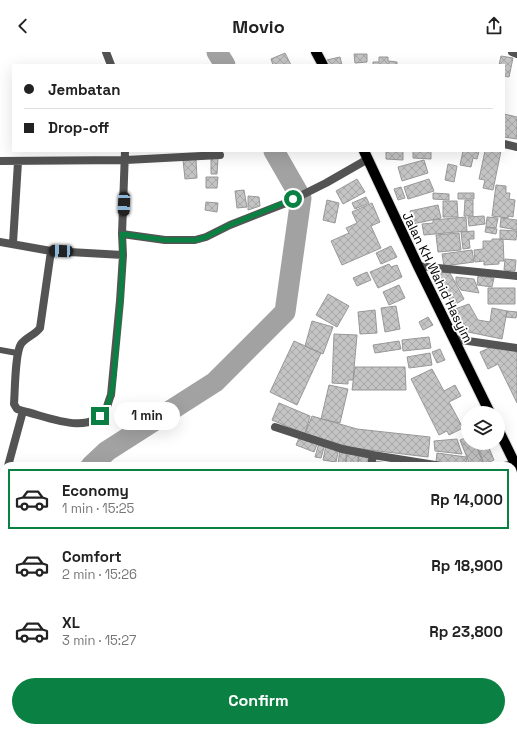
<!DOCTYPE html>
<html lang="en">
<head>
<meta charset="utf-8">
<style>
  body { margin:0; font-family:"Space Grotesk",sans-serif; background:#f6f6f6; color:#222; height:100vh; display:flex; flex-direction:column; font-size:15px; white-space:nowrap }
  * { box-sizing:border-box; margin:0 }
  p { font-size:13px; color:#767676 }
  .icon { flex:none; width:22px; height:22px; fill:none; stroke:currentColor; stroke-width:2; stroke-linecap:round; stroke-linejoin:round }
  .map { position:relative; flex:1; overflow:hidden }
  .panel { position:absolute; left:0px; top:410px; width:517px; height:270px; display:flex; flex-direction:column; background:#fff; border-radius:12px 12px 0 0; box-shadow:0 4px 16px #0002 }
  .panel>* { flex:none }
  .guide { position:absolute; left:12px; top:12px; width:493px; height:88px; border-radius:0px; box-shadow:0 4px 16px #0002; display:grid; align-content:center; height:88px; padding:0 12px; background:#fff }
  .buttons { position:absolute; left:461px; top:354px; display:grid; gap:8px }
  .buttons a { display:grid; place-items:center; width:44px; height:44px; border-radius:50%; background:#fff; box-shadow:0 4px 16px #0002; font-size:20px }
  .end { position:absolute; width:18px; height:18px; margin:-9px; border:5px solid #0b8043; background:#fff; box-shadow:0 0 0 2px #fff }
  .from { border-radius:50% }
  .bubble { position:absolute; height:28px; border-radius:14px; background:#fff; box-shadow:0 4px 16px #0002; font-size:13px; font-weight:700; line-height:28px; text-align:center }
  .car { position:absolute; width:12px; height:24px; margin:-12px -6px; border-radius:5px; box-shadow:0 0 3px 1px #0007; background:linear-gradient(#222 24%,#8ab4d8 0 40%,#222 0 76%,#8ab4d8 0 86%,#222 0) }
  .guide b { display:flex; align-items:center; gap:14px; height:38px; font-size:15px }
  .guide b+b { border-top:1px solid #e0e0e0 }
  .guide i { width:10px; height:10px; background:#222 }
  ul { padding:7px 0 0; list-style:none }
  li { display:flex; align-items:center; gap:12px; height:60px; margin:0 8px 6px; padding:0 4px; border:2px solid transparent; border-radius:0px }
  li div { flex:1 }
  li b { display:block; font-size:15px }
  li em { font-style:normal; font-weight:700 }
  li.active { border-color:#0b8043 }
  li>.icon { width:36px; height:36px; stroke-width:1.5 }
  .cta { display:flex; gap:8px; margin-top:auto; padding:8px 12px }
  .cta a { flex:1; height:46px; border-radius:24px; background:#0b8043; color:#fff; font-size:16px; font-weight:700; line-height:46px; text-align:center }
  header { display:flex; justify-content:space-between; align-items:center; height:52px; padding:0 12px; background:#fff; font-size:18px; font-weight:700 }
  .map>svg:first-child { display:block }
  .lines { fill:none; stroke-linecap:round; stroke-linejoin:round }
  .river { stroke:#a2a2a2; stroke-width:21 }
  .building { fill:url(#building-cross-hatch); stroke:#989898 }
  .primary-casing { stroke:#dbdbdb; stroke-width:12 }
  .lane { stroke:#545454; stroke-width:6 }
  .street { stroke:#545454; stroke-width:8 }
  .primary { stroke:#000; stroke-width:10 }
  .route { stroke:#0b8043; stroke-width:5 }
  .labels { text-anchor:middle; stroke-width:3.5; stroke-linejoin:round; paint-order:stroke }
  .street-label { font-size:13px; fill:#000; stroke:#fff }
</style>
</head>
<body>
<header><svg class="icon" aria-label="back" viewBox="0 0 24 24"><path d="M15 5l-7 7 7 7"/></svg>Movio<svg class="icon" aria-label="share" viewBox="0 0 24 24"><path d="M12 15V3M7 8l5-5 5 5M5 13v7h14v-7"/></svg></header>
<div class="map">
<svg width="517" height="680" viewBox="0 0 517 680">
  <defs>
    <pattern id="building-cross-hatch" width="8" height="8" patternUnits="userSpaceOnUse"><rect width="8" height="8" fill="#c4c4c4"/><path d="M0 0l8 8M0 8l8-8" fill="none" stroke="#a7a7a7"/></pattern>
  </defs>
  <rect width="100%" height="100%" fill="#fff"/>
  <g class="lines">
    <path class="river" d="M217 0 225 13
      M91 414 107 399 215 330 285 260 301 146 274 99
      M0 498 4 493"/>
  </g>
  <path class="building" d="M285 1 291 13H273L271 7Z
    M354 2H367V10L355 11Z
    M501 4 513 6 509 25 504 24V13H499Z
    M340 5 342 13H328L327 8Z
    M379 5H388V9L397 10V13H373V10H379Z
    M504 62 517 65V87L504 85Z
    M386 99H403V108L386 107Z
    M413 99H431V107L413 106Z
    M463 99H479L477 107 473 106 471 115 460 113Z
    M485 99H501L493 138 483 136 485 128 479 127Z
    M211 106H218L217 122H211Z
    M196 107 197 126 185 127 183 108Z
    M424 108 428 121 402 129 398 115Z
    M448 112 457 114 454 130 445 128Z
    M206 125H218L217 136H206Z
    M357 127 365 140 343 152 336 139Z
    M429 127 434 139 408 147 404 135Z
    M496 133 506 134V141H510L509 147 515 148 513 165 509 164 508 166 492 164Z
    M401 135 405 146 398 148 394 137Z
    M244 138 247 155 237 156 235 139Z
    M433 141 449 142V148L433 147Z
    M458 141H474V147H458Z
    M248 144 259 145 260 154 248 158Z
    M366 145 369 151 355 157 352 151Z
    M327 148 339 151 335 171 323 168Z
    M465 148H473V164H464Z
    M443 149H457L458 165H443Z
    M206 150 218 151 217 160 205 158Z
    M372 151 380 170 371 174 381 196 342 213 331 189 349 181 346 176 357 171 352 160Z
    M438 153 441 166 413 172 410 159Z
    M484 164 485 172 469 174 468 165Z
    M466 165 467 179 424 183 422 172 433 171V168Z
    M487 165 498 166 496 176 486 175Z
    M501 166 517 168V178L500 175Z
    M486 175 497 177 496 182 485 180Z
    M500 178 517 179 516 188 500 187Z
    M474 179V187H469L470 196 463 197 461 180Z
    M459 181 461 198 438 200 436 183Z
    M492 187H503L504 209H499V212L484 213V209L475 210 474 198 483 197V189H492Z
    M391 194 397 205 381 212 376 201Z
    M472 198 474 210 444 214 442 202Z
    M505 207 516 208 515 219 504 218Z
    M389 212 391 215 397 213 402 225 378 236 370 220Z
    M367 220 371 228 357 234 353 226Z
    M441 220 450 221 464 247 453 254 436 222Z
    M478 224 494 226 492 235 477 233Z
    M456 225 474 227 479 241 461 238 456 230Z
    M399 233 405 246 389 253 383 240Z
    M488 236H515V252H488Z
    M328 242 349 254 337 275 316 263Z
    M469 252 478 268 490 270 492 256 507 259 502 287 468 280 455 257Z
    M396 254 400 277 385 280 381 256Z
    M375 258 377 281 360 282 358 260Z
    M507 259 517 260 516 266 506 265Z
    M428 265 433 273 423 278 419 270Z
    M312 269 333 275 323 302 305 294Z
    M334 282 357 283 353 328H348V332L332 331Z
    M429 285 431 296 403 299 402 288Z
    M294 289 321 301 297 353 270 340Z
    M399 289 401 297 375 301 373 293Z
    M496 293 517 297V351L498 312 488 317 480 300Z
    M440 297 445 308 437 311 432 300Z
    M430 301 432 313 409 316 407 305Z
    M355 315H405L406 338H352Z
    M432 317 444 339 455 333 461 344 449 350 463 376 449 383 447 379 439 383 411 327Z
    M329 333 348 337 340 371 321 367Z
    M279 351 310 364 305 382 272 368Z
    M312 364 357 377 430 385 428 405 353 396 305 382Z
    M300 384 318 390 314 400 296 393Z
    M468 385V391H475L484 413H470L460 388Z
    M457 387 462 402 435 399 434 389Z
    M319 391 325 392 321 406 315 405Z
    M476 391H487L494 408 484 412Z
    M326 393 339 396 336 410 323 408Z
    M340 397 347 398 345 414H335L336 412H338Z
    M347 400 359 402 357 414 346 413Z
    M437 401 466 405 468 414 436 410Z
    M359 402 370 403 369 414H358Z
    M375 409 394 412V414H374Z
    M513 478H517V494H513Z
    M514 497H517V515H514Z
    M513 517H517V531H514V535H513Z
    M513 541H517V565L513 566Z
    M517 570V586L513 587V571Z
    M517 593V611L513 612V594Z
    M513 627H517V650H513Z
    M513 653 517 654V671H513Z
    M379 676H397V680H379Z
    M409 676H427L426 680H409Z
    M434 676H452V680H433Z
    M485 676H496V680H485Z"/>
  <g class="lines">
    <defs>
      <path id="primary" d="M316 0 323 13
        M364 99 418 214 490 361
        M498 377 517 416"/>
    </defs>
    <use href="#primary" class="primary-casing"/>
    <path class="lane" d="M0 298 17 301"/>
    <path class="street" d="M106 0 111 13
      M512 0 517 2
      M504 92 517 95
      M0 109 126 108 220 103
      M122 182 165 188H195L206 185 230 173 286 151 326 131 368 107
      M0 190 51 199
      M13 191 18 110
      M418 214 517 224
      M454 287 517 296
      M23 359 17 357 14 352C15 339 15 301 21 292 26 285 35 283 40 276L51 199 123 203
      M275 375 342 397 373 403 441 414
      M8 414 23 359C46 364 90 385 106 357 108 353 109 347 111 343L120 249 123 203 122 182 125 99
      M371 414 373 403
      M504 414 515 412
      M0 435 4 426
      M513 540H517
      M0 599 4 601
      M513 618H517
      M147 676 154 680"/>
    <use href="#primary" class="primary"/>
  </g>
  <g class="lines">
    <path class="route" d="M100 364C105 358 109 351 111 343 115 325 115 306 117 288 120 253 124 217 122 182L165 188H196L206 185 230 173 293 147"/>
  </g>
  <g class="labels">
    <g class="street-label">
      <text transform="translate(438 225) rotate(64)" y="5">Jalan KH Wahid Hasyim</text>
    </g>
  </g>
</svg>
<div class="buttons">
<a><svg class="icon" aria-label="layers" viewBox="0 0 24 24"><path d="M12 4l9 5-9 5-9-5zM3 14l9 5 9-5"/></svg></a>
</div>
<i class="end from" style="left:293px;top:147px"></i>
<i class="end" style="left:100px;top:364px"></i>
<div class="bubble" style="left:114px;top:350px;width:66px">1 min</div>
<i class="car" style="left:124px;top:152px;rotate:182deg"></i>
<i class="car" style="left:61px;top:199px;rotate:272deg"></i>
<div class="guide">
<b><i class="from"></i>Jembatan</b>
<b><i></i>Drop-off</b>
</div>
<section class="panel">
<ul>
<li class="active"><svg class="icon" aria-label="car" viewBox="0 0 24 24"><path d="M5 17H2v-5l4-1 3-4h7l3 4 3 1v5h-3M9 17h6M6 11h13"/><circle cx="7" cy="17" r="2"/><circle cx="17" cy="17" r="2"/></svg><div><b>Economy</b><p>1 min · 15:25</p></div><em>Rp 14,000</em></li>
<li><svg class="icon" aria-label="car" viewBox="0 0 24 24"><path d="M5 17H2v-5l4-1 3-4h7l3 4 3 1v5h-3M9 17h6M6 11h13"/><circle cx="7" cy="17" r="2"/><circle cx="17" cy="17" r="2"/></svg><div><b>Comfort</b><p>2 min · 15:26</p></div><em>Rp 18,900</em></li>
<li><svg class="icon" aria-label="car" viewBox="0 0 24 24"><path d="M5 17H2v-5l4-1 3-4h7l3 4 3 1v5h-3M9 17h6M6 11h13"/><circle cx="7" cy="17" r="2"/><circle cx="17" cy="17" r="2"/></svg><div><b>XL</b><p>3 min · 15:27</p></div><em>Rp 23,800</em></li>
</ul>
<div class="cta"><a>Confirm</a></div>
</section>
</div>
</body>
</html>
